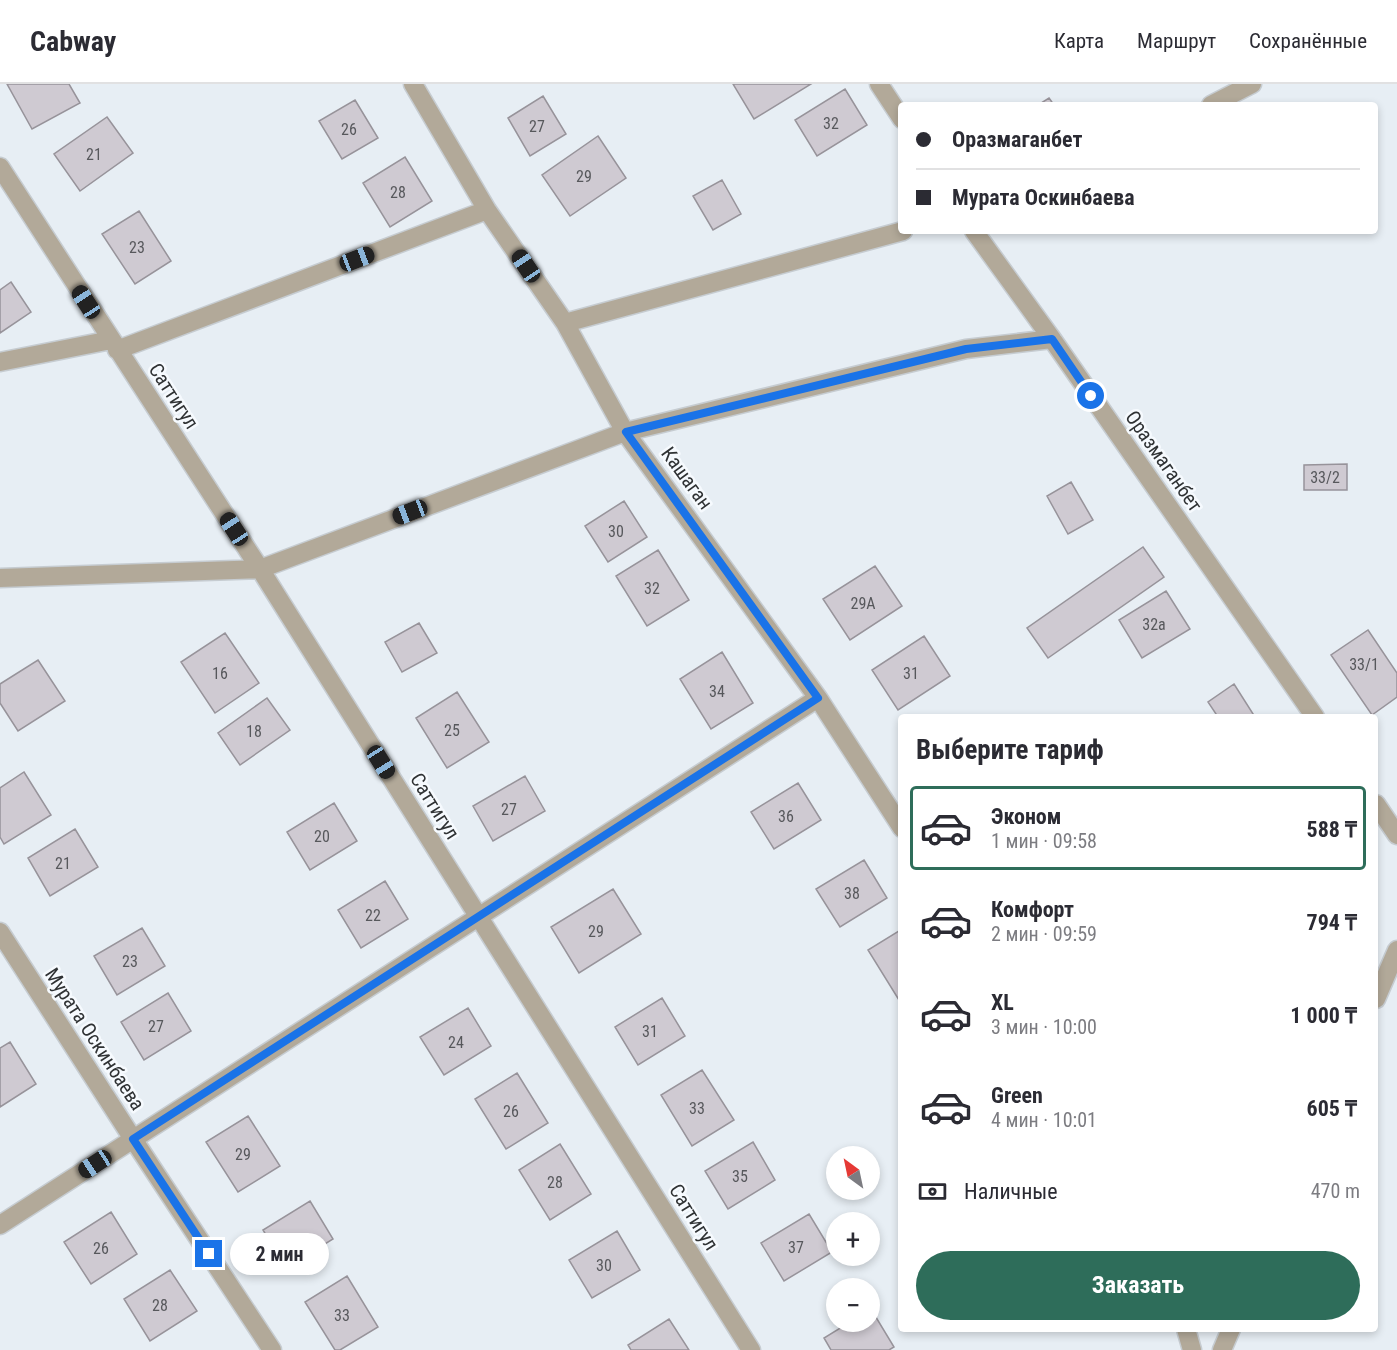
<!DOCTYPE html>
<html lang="ru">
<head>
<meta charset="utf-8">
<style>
  body { margin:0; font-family:"Roboto Condensed",sans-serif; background:#f7f7f7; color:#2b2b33; height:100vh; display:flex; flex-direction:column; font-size:22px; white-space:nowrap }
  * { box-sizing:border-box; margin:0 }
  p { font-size:20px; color:#7c7c81 }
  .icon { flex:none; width:33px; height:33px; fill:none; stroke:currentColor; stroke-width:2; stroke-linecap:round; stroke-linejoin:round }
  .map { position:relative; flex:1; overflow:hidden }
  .details { position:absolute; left:898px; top:630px; width:480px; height:618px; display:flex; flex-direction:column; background:#fff; border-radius:6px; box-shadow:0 3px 9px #0003 }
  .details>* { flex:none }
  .hud { position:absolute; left:898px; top:18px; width:480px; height:132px; border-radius:6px; box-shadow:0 3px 9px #0003; display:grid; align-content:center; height:132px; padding:0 18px; background:#fff }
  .needle { width:39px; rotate:327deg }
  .buttons { position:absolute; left:826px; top:1062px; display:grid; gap:12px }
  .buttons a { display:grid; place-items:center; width:54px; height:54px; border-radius:50%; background:#fff; box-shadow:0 3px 9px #0003; font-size:30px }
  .end { position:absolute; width:27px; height:27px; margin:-14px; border:8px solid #1a73e8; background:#fff; box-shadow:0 0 0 3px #fff }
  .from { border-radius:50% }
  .bubble { position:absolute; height:42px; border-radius:21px; background:#fff; box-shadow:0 3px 9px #0003; font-size:20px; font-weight:700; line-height:42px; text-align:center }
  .car { position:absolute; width:18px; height:36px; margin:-18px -9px; border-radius:8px; box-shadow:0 0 4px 2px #0007; background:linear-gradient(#222 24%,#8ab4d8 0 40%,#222 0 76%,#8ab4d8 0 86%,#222 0) }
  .hud b { display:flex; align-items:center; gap:21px; height:57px; font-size:22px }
  .hud b+b { border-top:2px solid #e1e1e2 }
  .hud i { width:15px; height:15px; background:#2b2b33 }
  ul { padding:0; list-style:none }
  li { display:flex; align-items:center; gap:18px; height:84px; margin:0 12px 9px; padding:0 6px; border:3px solid transparent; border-radius:6px }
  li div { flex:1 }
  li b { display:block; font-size:22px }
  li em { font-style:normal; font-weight:700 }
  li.active { border-color:#2e6d5a }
  li>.icon { width:54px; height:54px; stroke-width:1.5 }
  h2 { padding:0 18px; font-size:27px; line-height:72px }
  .pay { display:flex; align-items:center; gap:15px; height:66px; padding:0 18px; font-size:22px }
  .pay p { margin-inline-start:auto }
  .action { display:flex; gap:12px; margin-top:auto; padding:12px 18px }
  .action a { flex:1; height:69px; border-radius:36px; background:#2e6d5a; color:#fff; font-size:24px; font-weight:700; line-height:69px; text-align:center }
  header { display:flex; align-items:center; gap:36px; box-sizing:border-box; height:84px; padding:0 30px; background:#fff; border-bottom:2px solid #e1e1e2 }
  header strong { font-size:28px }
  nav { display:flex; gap:33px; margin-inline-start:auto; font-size:21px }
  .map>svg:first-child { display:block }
  .building { fill:#cfcad2; stroke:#97939a; stroke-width:1.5 }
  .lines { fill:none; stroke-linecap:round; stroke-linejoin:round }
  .minor-casing { stroke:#c6ccd1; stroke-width:21 }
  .minor { stroke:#b2a999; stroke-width:18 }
  .route { stroke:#1a73e8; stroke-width:8 }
  .labels { text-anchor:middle; stroke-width:5; stroke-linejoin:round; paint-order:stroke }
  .number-label { font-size:16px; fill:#57585c }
  .street-label { font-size:20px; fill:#2f3234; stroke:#f6fafe }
</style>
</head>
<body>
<header>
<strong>Cabway</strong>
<nav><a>Карта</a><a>Маршрут</a><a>Сохранённые</a></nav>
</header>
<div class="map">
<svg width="1397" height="1266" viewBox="0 0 1397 1266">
  <rect width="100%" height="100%" fill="#e7eef4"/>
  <path class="building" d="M7 0H69L80 19 32 45Z
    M733 0H811L754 35Z
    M845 5 867 41 817 72 795 36Z
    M543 12 566 50 530 72 508 34Z
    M1049 14 1054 21H1038Z
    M355 16 378 54 342 75 319 37Z
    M107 33 133 69 80 107 54 70Z
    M598 52 626 94 570 132 542 91Z
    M405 73 432 117 390 143 363 99Z
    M722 96 741 130 713 146 693 112Z
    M139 127 171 177 135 200 102 150Z
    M11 198 31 228 0 249V206Z
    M1347 380V406H1304V381Z
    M1071 398 1093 436 1068 450 1047 412Z
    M624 417 647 453 608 478 585 442Z
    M1143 463 1164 493 1048 574 1027 544Z
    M658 466 689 516 647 542 616 492Z
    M875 482 902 522 850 556 823 515Z
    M1166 507 1190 545 1142 574 1119 536Z
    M419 539 437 569 402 588 385 558Z
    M1368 546 1397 589V613L1372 631 1331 571Z
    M225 549 259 599 215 629 181 578Z
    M924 552 950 592 898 626 872 586Z
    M722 568 753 619 711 645 680 595Z
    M38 576 65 617 18 647 0 619V600Z
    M1234 600 1255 633H1218L1208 618Z
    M457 608 489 658 447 684 416 634Z
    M267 614 290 646 240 681 218 649Z
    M24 688 51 731 4 760 0 753V704Z
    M525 692 545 727 493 757 473 722Z
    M798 699 821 736 774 765 751 728Z
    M334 719 357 757 310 786 287 748Z
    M75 745 98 783 50 812 28 774Z
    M864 776 887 814 840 843 816 805Z
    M385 797 408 835 361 864 338 826Z
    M613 805 641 850 579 889 551 843Z
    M142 844 165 882 117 911 94 872Z
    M902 845V915L899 916 868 866Z
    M168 909 191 947 144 976 121 938Z
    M662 914 685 952 638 981 615 943Z
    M468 924 491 962 444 991 420 953Z
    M10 958 36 1000 0 1023V964Z
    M702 986 734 1036 692 1062 661 1011Z
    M517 989 548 1039 506 1065 475 1015Z
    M248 1032 280 1082 238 1108 206 1058Z
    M753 1058 775 1096 728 1125 705 1087Z
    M560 1060 591 1110 550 1136 519 1086Z
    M310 1117 333 1155 286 1184 263 1146Z
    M111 1128 137 1170 91 1200 64 1158Z
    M809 1130 832 1168 784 1197 761 1159Z
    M617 1147 640 1186 592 1214 569 1176Z
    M170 1186 197 1227 150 1257 124 1215Z
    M347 1192 378 1243 340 1266H335L305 1218Z
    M871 1225 894 1263 889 1266H831L824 1254 850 1238H870V1226Z
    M669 1235 689 1266H631L628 1261Z"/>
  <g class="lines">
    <defs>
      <path id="minor" d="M413 0 487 126 565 239 625 348 818 614 902 744
        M879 0 902 35
        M1211 21 1252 0
        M0 83 260 485 751 1266
        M974 147 1052 255 1315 633
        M565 239 903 147
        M117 266 487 126
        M0 278 111 256
        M0 494 260 485 625 348 966 265 1052 255
        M1376 720 1397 751
        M0 848 133 1055 272 1266
        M1376 915 1397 866
        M0 1141 818 614
        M1186 1245 1192 1266
        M1222 1266 1231 1245"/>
    </defs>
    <use href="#minor" class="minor-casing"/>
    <use href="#minor" class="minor"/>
  </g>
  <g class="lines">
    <path class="route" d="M209 1170 133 1055 818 614 626 348 966 265 1052 255 1091 312"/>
  </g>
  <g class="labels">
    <g class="number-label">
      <text x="831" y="45">32</text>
      <text x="537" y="48">27</text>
      <text x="349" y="51">26</text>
      <text x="94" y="76">21</text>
      <text x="584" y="98">29</text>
      <text x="398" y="114">28</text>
      <text x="137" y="169">23</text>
      <text x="1325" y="399">33/2</text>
      <text x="616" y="453">30</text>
      <text x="652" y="510">32</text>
      <text x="863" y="525">29А</text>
      <text x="1154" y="546">32а</text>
      <text x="1364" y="586">33/1</text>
      <text x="220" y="595">16</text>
      <text x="911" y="595">31</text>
      <text x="717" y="613">34</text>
      <text x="452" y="652">25</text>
      <text x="254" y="653">18</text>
      <text x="509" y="731">27</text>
      <text x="786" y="738">36</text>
      <text x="322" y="758">20</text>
      <text x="63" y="785">21</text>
      <text x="852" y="815">38</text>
      <text x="373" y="837">22</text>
      <text x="596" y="853">29</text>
      <text x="130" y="883">23</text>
      <text x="156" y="948">27</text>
      <text x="650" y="953">31</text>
      <text x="456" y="964">24</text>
      <text x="697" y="1030">33</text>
      <text x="511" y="1033">26</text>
      <text x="243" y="1076">29</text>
      <text x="740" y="1098">35</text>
      <text x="555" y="1104">28</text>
      <text x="796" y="1169">37</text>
      <text x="101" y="1170">26</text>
      <text x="604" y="1187">30</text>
      <text x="160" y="1227">28</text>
      <text x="342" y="1237">33</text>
    </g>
    <g class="street-label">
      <text transform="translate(174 312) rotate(57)" y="7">Саттигул</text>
      <text transform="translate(1164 377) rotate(55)" y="7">Оразмаганбет</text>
      <text transform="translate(687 394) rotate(54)" y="7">Кашаган</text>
      <text transform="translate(435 722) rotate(58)" y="7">Саттигул</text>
      <text transform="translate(95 955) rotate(57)" y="7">Мурата Оскинбаева</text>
      <text transform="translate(694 1133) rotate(58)" y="7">Саттигул</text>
    </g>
  </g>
</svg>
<div class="buttons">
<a><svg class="needle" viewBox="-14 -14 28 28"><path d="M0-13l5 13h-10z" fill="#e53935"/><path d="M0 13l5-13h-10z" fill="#7c7c81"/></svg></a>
<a>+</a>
<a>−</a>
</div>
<i class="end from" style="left:1091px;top:312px"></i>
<i class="end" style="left:209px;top:1170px"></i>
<div class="bubble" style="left:230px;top:1149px;width:99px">2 мин</div>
<i class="car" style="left:357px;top:175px;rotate:69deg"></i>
<i class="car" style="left:526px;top:182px;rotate:326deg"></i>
<i class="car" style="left:86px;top:218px;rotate:327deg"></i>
<i class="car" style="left:410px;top:428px;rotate:249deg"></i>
<i class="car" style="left:234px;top:445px;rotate:327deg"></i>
<i class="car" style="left:381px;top:678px;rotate:148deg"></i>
<i class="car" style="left:95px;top:1080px;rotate:237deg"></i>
<div class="hud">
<b><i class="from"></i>Оразмаганбет</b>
<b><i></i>Мурата Оскинбаева</b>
</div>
<section class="details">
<h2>Выберите тариф</h2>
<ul>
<li class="active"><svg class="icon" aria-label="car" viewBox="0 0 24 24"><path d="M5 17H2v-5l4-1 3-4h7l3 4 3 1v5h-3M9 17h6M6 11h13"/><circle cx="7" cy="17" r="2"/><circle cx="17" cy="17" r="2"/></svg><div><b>Эконом</b><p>1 мин · 09:58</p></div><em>588 ₸</em></li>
<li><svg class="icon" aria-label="car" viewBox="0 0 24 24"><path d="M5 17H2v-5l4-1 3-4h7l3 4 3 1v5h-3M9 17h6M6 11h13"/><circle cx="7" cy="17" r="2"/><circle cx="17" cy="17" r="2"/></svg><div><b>Комфорт</b><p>2 мин · 09:59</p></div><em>794 ₸</em></li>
<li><svg class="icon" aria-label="car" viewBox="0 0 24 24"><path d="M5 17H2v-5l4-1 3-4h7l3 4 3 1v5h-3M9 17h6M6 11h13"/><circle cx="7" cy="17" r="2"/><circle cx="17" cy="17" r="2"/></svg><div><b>XL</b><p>3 мин · 10:00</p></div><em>1 000 ₸</em></li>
<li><svg class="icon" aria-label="car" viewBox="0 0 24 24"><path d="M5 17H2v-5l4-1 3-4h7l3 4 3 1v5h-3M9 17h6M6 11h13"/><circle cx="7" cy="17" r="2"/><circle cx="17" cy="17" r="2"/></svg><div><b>Green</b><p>4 мин · 10:01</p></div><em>605 ₸</em></li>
</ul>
<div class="pay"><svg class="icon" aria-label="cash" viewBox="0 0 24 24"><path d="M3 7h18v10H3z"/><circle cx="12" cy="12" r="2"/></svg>Наличные<p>470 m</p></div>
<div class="action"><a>Заказать</a></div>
</section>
</div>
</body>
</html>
